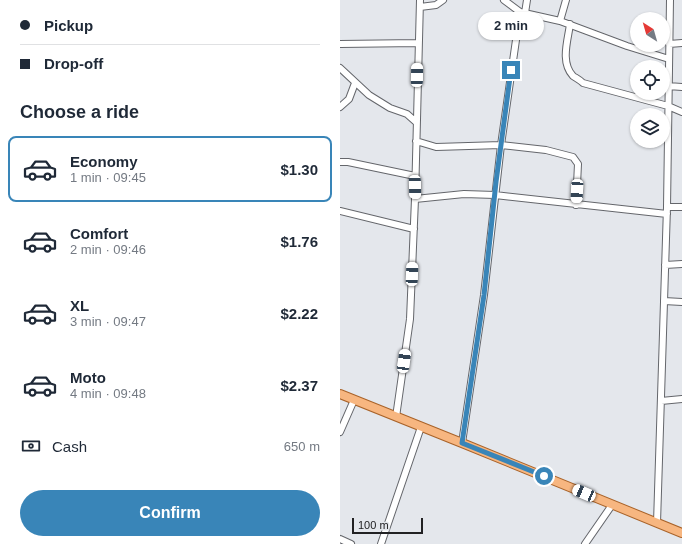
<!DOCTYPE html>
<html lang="en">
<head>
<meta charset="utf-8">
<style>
  body { margin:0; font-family:Helvetica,sans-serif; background:#f2f2f3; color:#1f2937; height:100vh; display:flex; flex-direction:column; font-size:15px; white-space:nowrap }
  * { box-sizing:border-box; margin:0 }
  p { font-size:13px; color:#747a83 }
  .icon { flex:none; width:22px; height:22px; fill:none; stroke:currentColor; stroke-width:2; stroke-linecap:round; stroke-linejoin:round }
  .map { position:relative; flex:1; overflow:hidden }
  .drawer { display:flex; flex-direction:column; background:#fff; width:340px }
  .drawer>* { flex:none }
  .top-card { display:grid; align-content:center; height:88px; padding:0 20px; background:#fff }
  .needle { width:26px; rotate:323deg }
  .buttons { position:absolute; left:290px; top:12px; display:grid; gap:8px }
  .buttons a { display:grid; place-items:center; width:40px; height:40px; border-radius:50%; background:#fff; box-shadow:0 1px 3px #0004; font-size:20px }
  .scale { position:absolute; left:12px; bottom:10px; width:71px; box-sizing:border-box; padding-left:4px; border:2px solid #212123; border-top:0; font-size:11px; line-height:14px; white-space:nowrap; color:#212123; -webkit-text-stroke:3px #e4e7ec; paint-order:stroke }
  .end { position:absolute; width:18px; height:18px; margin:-9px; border:5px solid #3985b8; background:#fff; box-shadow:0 0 0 2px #fff }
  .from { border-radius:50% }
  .bubble { position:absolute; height:28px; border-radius:14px; background:#fff; box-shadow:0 1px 3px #0004; font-size:13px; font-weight:600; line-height:28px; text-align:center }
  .car { position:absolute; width:12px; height:24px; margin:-12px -6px; border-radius:5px; box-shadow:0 0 3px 1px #0007; background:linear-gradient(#fff 24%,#345 0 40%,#fff 0 76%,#345 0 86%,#fff 0) }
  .top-card b { display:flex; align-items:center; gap:14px; height:38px; font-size:15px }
  .top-card b+b { border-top:1px solid #e0e1e3 }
  .top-card i { width:10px; height:10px; background:#1f2937 }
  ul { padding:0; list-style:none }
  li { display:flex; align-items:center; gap:12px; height:66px; margin:0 8px 6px; padding:0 12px; border:2px solid transparent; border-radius:8px }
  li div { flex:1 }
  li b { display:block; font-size:15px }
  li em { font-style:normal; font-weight:600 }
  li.current { border-color:#3985b8 }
  li>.icon { width:36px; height:36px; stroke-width:1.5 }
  h2 { padding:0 20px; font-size:18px; line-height:48px }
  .pay { display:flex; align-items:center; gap:10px; height:44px; padding:0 20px; font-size:15px }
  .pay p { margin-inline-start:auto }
  .action { display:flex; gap:8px; margin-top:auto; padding:8px 20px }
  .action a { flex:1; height:46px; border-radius:24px; background:#3985b8; color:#fff; font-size:16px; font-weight:600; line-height:46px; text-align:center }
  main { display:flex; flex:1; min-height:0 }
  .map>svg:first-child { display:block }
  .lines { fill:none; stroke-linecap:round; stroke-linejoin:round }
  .minor-casing { stroke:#64666b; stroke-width:8 }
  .major-casing { stroke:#a96329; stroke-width:10 }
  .minor { stroke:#fff; stroke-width:6 }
  .major { stroke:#f7b680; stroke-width:8 }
  .route { stroke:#3985b8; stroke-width:5 }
</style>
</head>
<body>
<main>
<section class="drawer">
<div class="top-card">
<b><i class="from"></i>Pickup</b>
<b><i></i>Drop-off</b>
</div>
<h2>Choose a ride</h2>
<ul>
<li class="current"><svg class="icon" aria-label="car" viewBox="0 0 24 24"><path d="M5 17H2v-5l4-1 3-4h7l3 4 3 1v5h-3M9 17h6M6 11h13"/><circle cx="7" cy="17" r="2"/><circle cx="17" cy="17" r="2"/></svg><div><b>Economy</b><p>1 min · 09:45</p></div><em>$1.30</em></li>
<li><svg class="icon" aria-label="car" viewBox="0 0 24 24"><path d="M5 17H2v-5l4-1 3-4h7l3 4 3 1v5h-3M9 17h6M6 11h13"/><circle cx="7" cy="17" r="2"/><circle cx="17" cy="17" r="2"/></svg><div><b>Comfort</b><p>2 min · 09:46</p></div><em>$1.76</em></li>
<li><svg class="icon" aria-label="car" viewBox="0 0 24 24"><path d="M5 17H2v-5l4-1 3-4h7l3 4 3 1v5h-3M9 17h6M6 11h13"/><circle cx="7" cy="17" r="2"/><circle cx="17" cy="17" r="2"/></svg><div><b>XL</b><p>3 min · 09:47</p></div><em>$2.22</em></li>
<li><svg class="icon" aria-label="car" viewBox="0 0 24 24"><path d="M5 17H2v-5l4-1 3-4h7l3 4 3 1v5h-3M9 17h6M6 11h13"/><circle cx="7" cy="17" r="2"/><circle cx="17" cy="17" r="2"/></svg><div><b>Moto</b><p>4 min · 09:48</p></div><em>$2.37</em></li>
</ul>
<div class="pay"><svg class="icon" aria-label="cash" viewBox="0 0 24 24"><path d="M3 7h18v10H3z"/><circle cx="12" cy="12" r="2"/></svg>Cash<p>650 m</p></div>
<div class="action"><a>Confirm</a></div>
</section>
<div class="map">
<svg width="342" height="544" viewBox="0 0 342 544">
  <rect width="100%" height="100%" fill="#e4e7ec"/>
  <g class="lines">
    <defs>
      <path id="minor" d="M164 0 180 12 220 21 287 46 329 59
        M80 7 96 5 103 0
        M185 13 187 0
        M220 21 226 0
        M230 24C228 40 220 62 233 76 236 78 240 80 243 83L328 106 342 112
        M0 44 78 43
        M329 44 342 43
        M0 68 29 95 50 108 67 114 76 122
        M328 86 342 87
        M0 107 9 99 15 83
        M76 141 96 147 161 145 206 150 233 157 238 164 236 205
        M0 162H8L75 176
        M75 199 124 194 155 195 327 214
        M327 207H342
        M0 211 74 229
        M325 265 342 264
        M324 301 342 302
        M321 401 342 399
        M56 417 70 319 75 199 80 0
        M0 432 14 400
        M122 443 144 295 161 145 180 12
        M317 523 327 207 330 0
        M0 539 11 544
        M41 544 81 427
        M245 544 272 505"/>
      <path id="major" d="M0 394 122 443 342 533"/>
    </defs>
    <use href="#minor" class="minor-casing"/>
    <use href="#major" class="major-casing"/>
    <use href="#minor" class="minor"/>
    <use href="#major" class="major"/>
  </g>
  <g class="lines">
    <path class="route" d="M171 70 156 182 144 295 122 443 204 476"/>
  </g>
</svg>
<div class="buttons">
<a><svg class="needle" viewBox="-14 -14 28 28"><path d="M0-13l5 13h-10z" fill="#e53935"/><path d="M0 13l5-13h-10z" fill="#747a83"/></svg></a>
<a><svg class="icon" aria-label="locate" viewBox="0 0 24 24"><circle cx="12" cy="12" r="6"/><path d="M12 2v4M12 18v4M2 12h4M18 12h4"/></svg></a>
<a><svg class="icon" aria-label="layers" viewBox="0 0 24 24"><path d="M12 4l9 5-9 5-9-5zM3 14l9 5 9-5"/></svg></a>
</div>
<div class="scale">100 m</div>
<i class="end from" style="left:204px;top:476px"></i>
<i class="end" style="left:171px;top:70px"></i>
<div class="bubble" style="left:138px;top:12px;width:66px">2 min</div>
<i class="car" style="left:77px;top:75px;rotate:1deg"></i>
<i class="car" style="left:75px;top:187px;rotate:179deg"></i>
<i class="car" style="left:237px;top:191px;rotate:183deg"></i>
<i class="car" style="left:72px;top:274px;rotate:2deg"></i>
<i class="car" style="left:64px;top:361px;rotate:8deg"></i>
<i class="car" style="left:244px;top:493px;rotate:293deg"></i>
</div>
</main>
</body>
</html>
